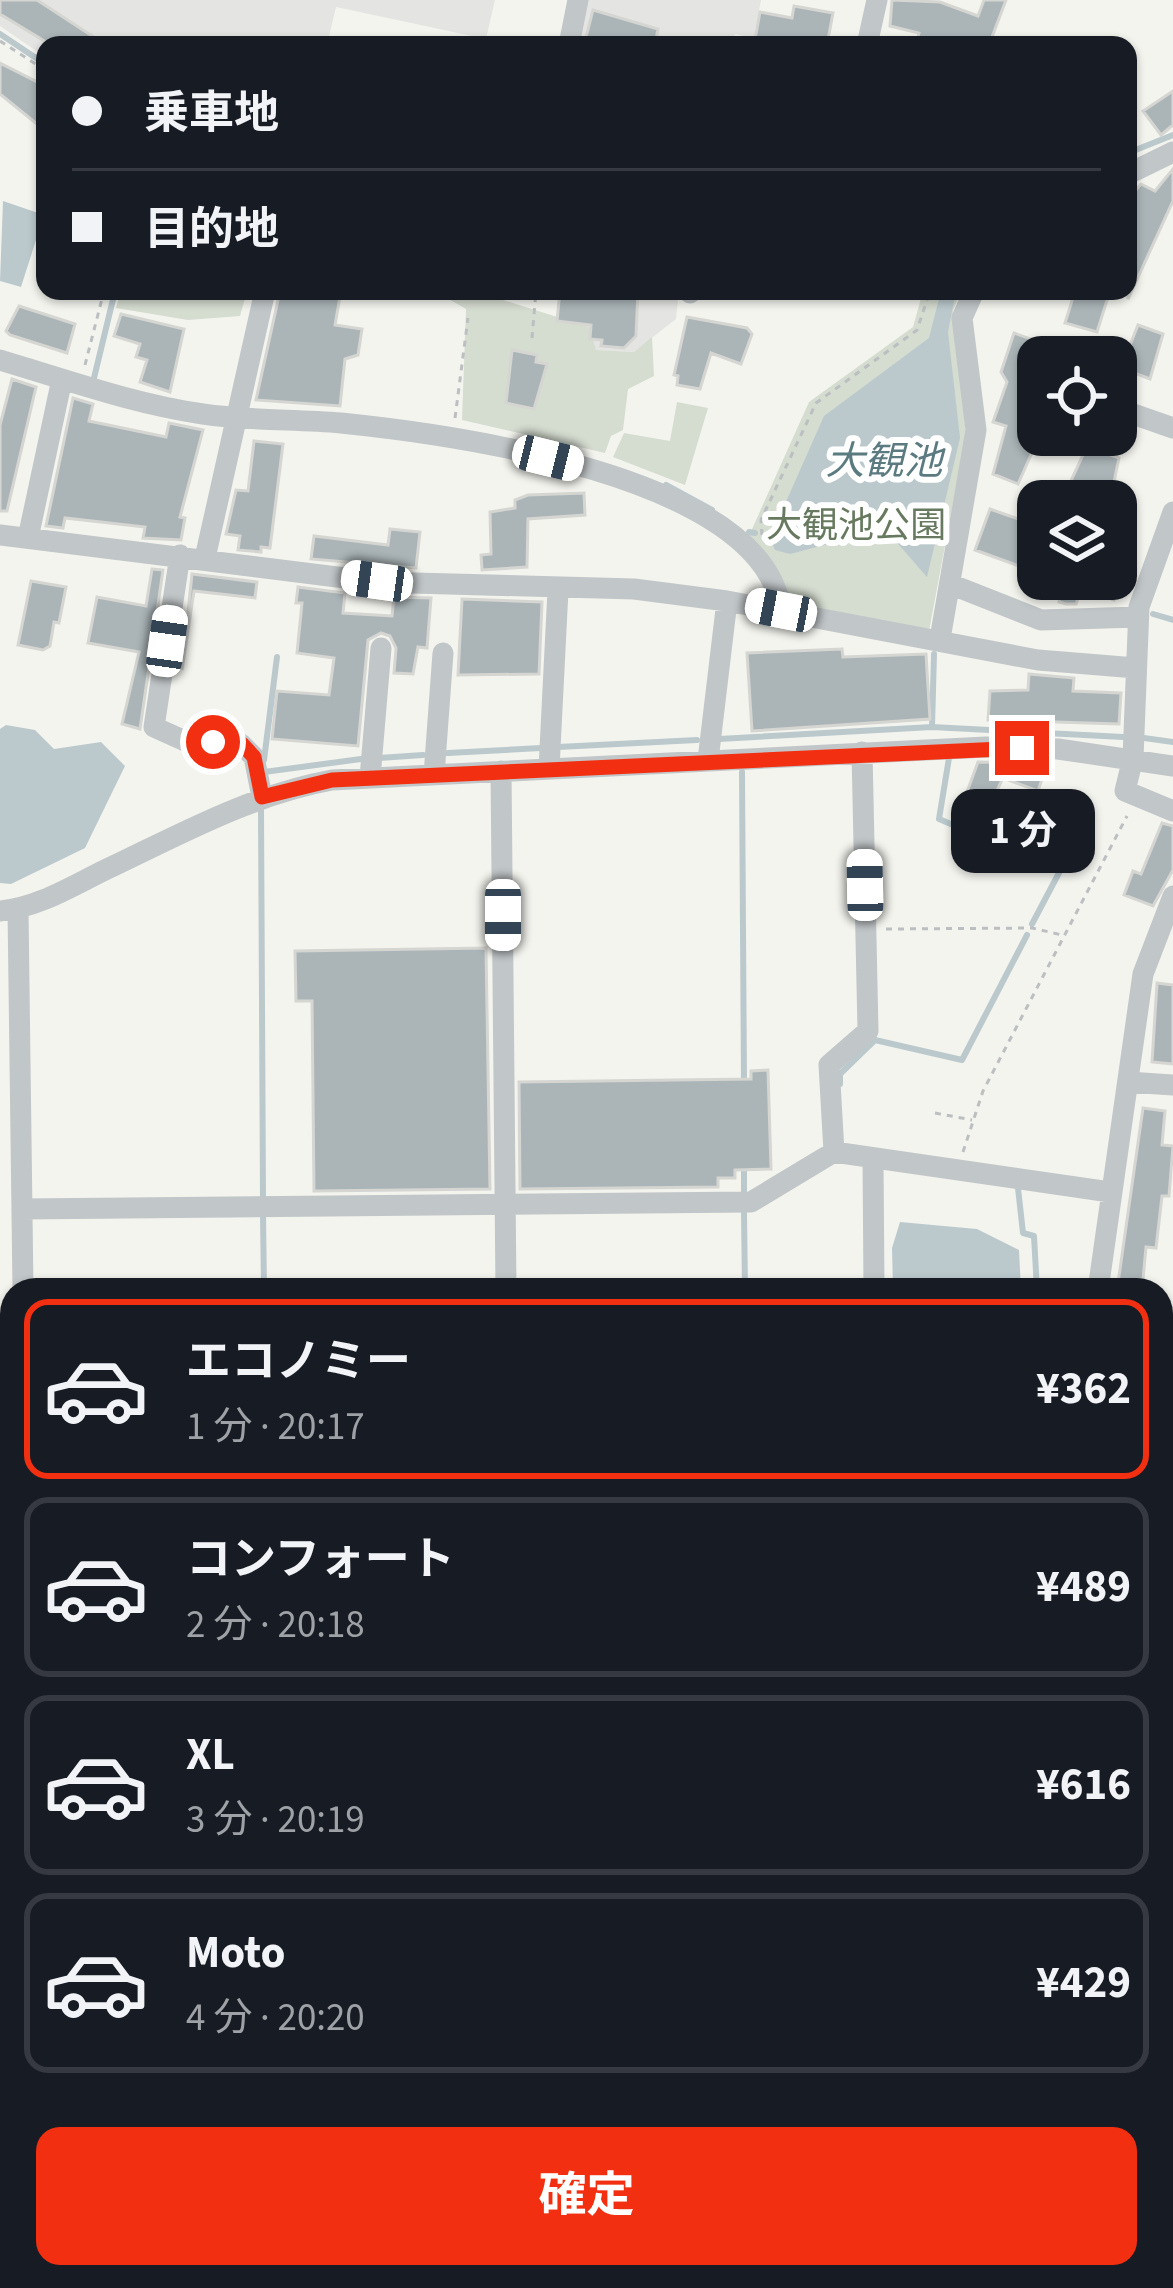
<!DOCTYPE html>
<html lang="ja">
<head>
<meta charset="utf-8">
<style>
  body { margin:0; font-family:"Source Sans 3","Noto Sans JP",sans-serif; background:#242831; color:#f1f3f6; height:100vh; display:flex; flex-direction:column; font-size:45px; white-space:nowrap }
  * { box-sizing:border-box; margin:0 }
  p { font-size:39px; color:#9ea1a6 }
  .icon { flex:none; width:66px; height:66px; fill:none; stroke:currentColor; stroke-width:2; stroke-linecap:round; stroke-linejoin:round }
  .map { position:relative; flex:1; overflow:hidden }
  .panel { position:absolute; left:0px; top:1278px; width:1173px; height:1011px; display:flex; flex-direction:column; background:#171b24; border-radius:36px 36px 0 0; box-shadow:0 3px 9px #0004 }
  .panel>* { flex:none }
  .top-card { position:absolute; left:36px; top:36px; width:1101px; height:264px; border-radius:24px; box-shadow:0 3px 9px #0004; display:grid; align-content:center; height:264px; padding:0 36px; background:#171b24 }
  .fabs { position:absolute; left:1017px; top:336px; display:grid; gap:24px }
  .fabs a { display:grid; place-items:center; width:120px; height:120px; border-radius:24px; background:#171b24; box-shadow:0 3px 9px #0004; font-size:60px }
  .end { position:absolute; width:54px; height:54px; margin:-27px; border:15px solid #f23011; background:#fff; box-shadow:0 0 0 6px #fff }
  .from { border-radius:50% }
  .bubble { position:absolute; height:84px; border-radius:24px; background:#171b24; box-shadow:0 3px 9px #0004; font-size:39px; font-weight:700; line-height:84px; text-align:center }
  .car { position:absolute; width:36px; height:72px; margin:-36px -18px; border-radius:15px; box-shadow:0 0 9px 3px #0007; background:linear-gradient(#fff 24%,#345 0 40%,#fff 0 76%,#345 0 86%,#fff 0) }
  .top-card b { display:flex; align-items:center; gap:42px; height:114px; font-size:45px }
  .top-card b+b { border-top:3px solid #363941 }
  .top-card i { width:30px; height:30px; background:#f1f3f6 }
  ul { padding:21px 0 0; list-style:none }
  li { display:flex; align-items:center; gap:36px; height:180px; margin:0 24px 18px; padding:0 12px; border:6px solid #363941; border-radius:24px }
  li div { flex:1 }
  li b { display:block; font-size:45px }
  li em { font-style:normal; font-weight:700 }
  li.active { border-color:#f23011 }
  li>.icon { width:108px; height:108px; stroke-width:1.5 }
  .button { display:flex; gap:24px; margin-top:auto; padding:24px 36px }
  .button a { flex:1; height:138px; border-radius:24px; background:#f23011; color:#fff; font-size:48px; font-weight:700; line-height:138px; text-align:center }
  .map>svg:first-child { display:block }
  .built { fill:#e4e5e3 }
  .green { fill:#d5dcd0 }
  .water { fill:#bbc9cd }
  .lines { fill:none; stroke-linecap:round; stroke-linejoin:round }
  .stream { stroke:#bbc9cd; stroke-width:6 }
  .building { fill:#abb5b8; stroke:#d5d5d2; stroke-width:3 }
  .path { stroke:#bcbfc1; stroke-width:3; stroke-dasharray:6 6; stroke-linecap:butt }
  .minor { stroke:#c1c6c8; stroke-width:21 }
  .route { stroke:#f23011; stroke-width:15 }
  .labels { text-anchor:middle; stroke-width:12; stroke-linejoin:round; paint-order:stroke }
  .park-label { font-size:36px; fill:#677a5f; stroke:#fff }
  .water-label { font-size:39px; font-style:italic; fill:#5b7b81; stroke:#fff }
</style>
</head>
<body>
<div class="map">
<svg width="1173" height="2288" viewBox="0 0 1173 2288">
  <rect width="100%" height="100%" fill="#f4f4ef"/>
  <path class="built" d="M0 0H495L486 39 336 7 327 45H45V57L0 26Z
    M586 0H761L754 38 735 34 732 45H578Z
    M587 291H679L676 319 634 352 596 350 583 333Z
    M1173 1695V2095H1161V1696Z"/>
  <path class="green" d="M121 291H247L240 316 188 320 116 308Z
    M435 291H504L503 300 589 327 596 350 634 352 652 337 654 376 628 389 623 430 611 436 605 453 462 420 466 309Z
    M923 291H961L953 311 966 434 929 631 793 605 748 538 809 402 913 327Z
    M677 402 708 408 685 485 613 457 624 433 670 441Z"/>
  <path class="water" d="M3 201 44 215 21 287 0 281Z
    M941 291H956L948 332 960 438 927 577 885 529 790 554 775 550 770 538 824 416 929 338Z
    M6 725 35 730 54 749 101 742 125 766 85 848 11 884 0 883V729Z
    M900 1222 977 1229 1019 1250 1021 1290H893L892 1248Z"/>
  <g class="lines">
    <path class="stream" d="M0 34 45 64
      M1128 153 1173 135
      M94 378 115 291
      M666 485 712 510
      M749 532 755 533
      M1153 614 1173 620
      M932 727 934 654
      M1144 738 1173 742
      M719 739 932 727 1123 737
      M558 747 697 740
      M448 753 541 748
      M379 758 423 755
      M949 758 939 819 1060 871 1032 924
      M264 760 277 657
      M264 772 361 759
      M742 772 744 1086
      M261 809 263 1200
      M840 1084V1074L875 1040 962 1060 1027 935
      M744 1165V1197
      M1018 1188 1023 1233 1034 1236 1037 1290
      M744 1211 745 1290
      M263 1214 264 1290
      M273 2277V2288
      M753 2277V2288
      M1111 2277V2288"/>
  </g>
  <path class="building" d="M0 0H37L106 45H51L0 14Z
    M892 0 940 2 978 16 984 0H1006L989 45H916L919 33 890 26Z
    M794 6 833 13 827 45H754L760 12 792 18Z
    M593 10 658 29 655 45H584Z
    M0 63 45 86V113L37 124 0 94Z
    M1173 91V125L1161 135 1143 111Z
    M1173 169V201L1128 299V199L1141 184 1155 191Z
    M280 291H341L335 325 362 329 358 355 345 359 340 406 256 400Z
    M560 291H638L636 336 624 348 601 346 602 340 590 339 591 325 557 321Z
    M1075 291H1110L1097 332 1065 323Z
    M19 306 75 324 67 353 10 335 6 331Z
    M121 314 184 329 170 392 140 382 147 360 136 357 140 344 114 336Z
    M687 317 747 328 752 334 741 364 711 353 700 389 677 385 678 376 674 375Z
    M1138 325 1163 334 1150 379 1121 368Z
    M1014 333 1075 355 1038 357V409L1025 444 1034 448 1018 484 993 474 1006 426 993 422 1007 382 1001 372Z
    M512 350 537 355 536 362 547 364 534 409 506 403Z
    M12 379 36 387 7 511H0V425Z
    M73 398 93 404 89 421 166 437 169 423 203 430 180 517 185 518 181 540 143 538 145 527 65 518 63 528 46 526Z
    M254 441 283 444 270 548 261 547V552L238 550 240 536 226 534 236 490 248 491Z
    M1087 446 1119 458 1110 501 1075 496 1078 489 1069 485Z
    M584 493 585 515 528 519 527 567 482 570 481 555 491 554 490 512 515 508V500L528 495Z
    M990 509 1038 526V573L975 550Z
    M390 529 420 532 416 568 311 559 314 536 388 545Z
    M152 569 163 570 140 729 122 724 139 652 88 643 97 597 146 606Z
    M192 574 257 582 255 598 194 591 182 670Z
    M1063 579H1121L1114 600 1082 588 1076 604H1066L1059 602Z
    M31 581 66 587 59 623 54 622 50 646 43 650 18 645Z
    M298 587 345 593 343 613 392 616 394 597 431 598 427 648 418 647 413 674 394 673 396 648 390 636 381 633 368 640 358 746 272 739 277 691 329 695 334 658 297 653 302 603H296Z
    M462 599 542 602 539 674 458 675Z
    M842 649 843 657 926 654 930 719 752 731 747 653Z
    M1029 674 1074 678 1073 691 1121 693 1119 724 988 720 990 691 1028 690Z
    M978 762 1026 763 1045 770 1038 791 1003 778 988 809 964 800Z
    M1162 823 1173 826V870L1153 906 1124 895 1133 871 1141 874Z
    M486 948 490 1189 314 1191 312 1001H296L295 951Z
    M1157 983 1173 985V1064L1152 1062Z
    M768 1070 771 1169 735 1170V1178H718V1187L520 1189 519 1082 751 1079V1071Z
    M1143 1108 1165 1111 1162 1145 1173 1146 1169 1196H1162L1156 1248 1146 1247 1142 1290H1117Z"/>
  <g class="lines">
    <path class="path" d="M0 41 45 70
      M532 338 536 291
      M85 365 104 291
      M455 418 468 318
      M762 535 761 520 816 403 917 330 930 291
      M886 929 1032 928 1062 935
      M935 1113 972 1120
      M963 1152 983 1091 1127 816"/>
    <path class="minor" d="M569 45 578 0
      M867 45 877 0
      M1128 174 1173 152
      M690 293V291
      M0 360C67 380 134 404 203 414 249 421 295 419 341 423 448 434 763 475 781 610
      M1116 408 1173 428
      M1173 512 1139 607 1133 758 1125 791 1173 811
      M0 535 377 582 634 589 727 601 1038 660 1136 668
      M28 538 62 379
      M180 555 154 727 185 741 241 744 254 757 262 797
      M205 558 265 291
      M950 584 1041 620 1138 617
      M940 639 976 430 962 318 974 291
      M708 760 727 601
      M549 769 558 590
      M501 771 506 1290
      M434 775 443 653
      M370 778 381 648
      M18 909 23 1290
      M0 911C37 908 72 886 105 870 179 835 250 795 332 780L986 747 1058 749 1173 766
      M1128 1082 1173 1085
      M834 1152 829 1065 868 1031 862 752
      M873 1159 874 1290
      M23 1209 751 1202 834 1152 1110 1192
      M1098 1290 1143 974 1173 896
      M1161 1320 1173 1321
      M1161 1585 1173 1469
      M1161 1628H1173
      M0 1640H12
      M1161 1681H1173
      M0 1695H12
      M32 2277V2288
      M513 2277V2288
      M991 2277V2288"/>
  </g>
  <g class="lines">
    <path class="route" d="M213 742 242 744 254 757 262 797 332 780 1022 748"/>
  </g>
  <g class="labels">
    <g class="park-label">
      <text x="856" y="537">大観池公園</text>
    </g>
    <g class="water-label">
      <text x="884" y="474">大観池</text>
    </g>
  </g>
</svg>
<div class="fabs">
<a><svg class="icon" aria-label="locate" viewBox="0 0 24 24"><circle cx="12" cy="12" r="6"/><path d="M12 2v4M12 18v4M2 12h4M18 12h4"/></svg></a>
<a><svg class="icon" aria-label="layers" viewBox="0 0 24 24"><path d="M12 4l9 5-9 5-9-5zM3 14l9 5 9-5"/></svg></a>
</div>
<i class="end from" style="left:213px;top:742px"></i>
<i class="end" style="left:1022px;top:748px"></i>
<div class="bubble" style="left:951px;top:789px;width:144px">1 分</div>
<i class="car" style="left:548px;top:458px;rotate:104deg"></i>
<i class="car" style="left:377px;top:581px;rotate:278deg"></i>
<i class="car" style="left:781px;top:610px;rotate:281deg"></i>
<i class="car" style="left:167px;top:641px;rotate:8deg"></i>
<i class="car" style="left:865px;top:885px;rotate:359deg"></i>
<i class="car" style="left:503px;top:915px;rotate:180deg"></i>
<div class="top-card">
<b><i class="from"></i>乗車地</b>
<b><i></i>目的地</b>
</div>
<section class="panel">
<ul>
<li class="active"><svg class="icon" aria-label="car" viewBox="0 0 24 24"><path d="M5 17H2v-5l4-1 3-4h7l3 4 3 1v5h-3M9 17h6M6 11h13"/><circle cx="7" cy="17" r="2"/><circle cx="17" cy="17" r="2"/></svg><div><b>エコノミー</b><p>1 分 · 20:17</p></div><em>¥362</em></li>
<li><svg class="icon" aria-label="car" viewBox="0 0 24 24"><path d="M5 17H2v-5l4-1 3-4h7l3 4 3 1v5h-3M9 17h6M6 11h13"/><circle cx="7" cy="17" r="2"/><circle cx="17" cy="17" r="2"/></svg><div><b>コンフォート</b><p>2 分 · 20:18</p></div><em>¥489</em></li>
<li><svg class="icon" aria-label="car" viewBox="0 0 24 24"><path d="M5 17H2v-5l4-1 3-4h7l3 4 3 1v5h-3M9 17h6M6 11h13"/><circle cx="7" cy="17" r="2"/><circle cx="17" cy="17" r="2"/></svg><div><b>XL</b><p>3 分 · 20:19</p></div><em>¥616</em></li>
<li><svg class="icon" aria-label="car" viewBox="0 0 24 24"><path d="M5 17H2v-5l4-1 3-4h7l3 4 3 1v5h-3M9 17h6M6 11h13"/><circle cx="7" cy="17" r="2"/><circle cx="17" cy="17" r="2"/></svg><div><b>Moto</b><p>4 分 · 20:20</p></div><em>¥429</em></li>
</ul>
<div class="button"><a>確定</a></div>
</section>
</div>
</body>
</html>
